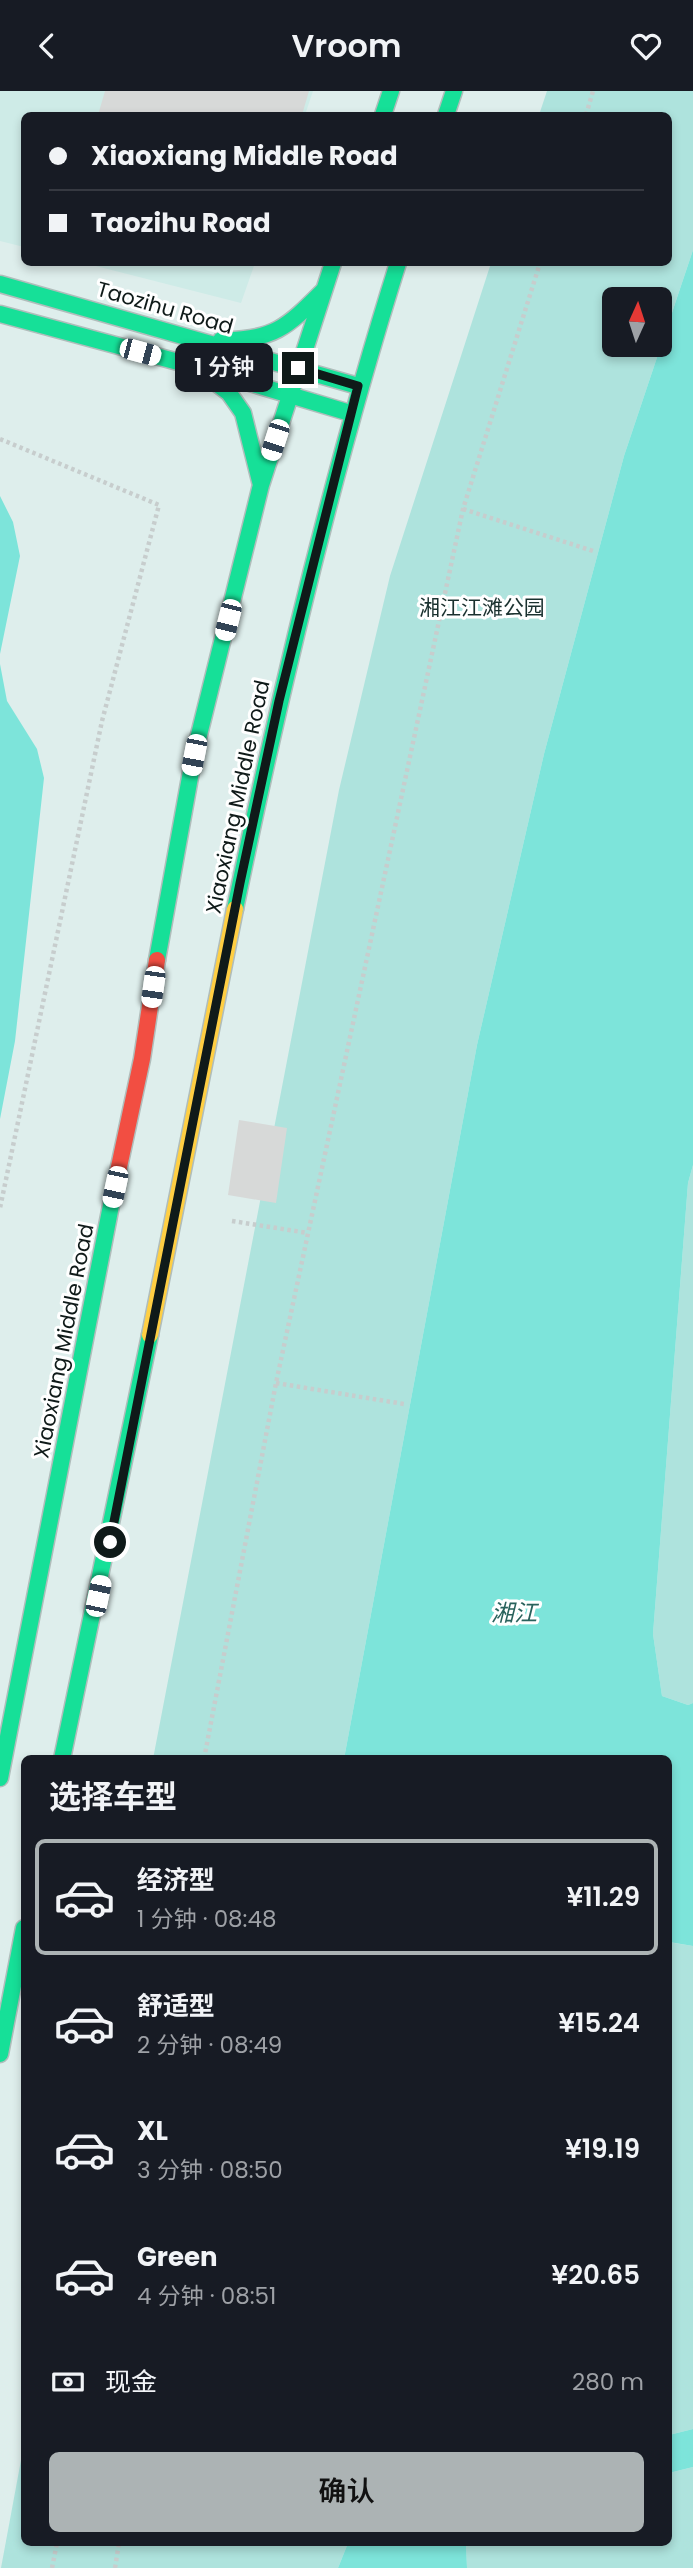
<!DOCTYPE html>
<html lang="zh">
<head>
<meta charset="utf-8">
<style>
  body { margin:0; font-family:Poppins,"Noto Sans SC",sans-serif; background:#20242c; color:#f1f3f6; height:100vh; display:flex; flex-direction:column; font-size:26px; white-space:nowrap }
  * { box-sizing:border-box; margin:0 }
  p { font-size:23px; color:#9ea1a6 }
  .icon { flex:none; width:38px; height:38px; fill:none; stroke:currentColor; stroke-width:2; stroke-linecap:round; stroke-linejoin:round }
  .map { position:relative; flex:1; overflow:hidden }
  .panel { position:absolute; left:21px; top:1664px; width:651px; height:791px; display:flex; flex-direction:column; background:#171b24; border-radius:10px; box-shadow:0 4px 10px #0003 }
  .panel>* { flex:none }
  .hud { position:absolute; left:21px; top:21px; width:651px; height:154px; border-radius:10px; box-shadow:0 4px 10px #0003; display:grid; align-content:center; height:154px; padding:0 28px; background:#171b24 }
  .needle { width:46px; rotate:3deg }
  .fabs { position:absolute; left:602px; top:196px; display:grid; gap:14px }
  .fabs a { display:grid; place-items:center; width:70px; height:70px; border-radius:10px; background:#171b24; box-shadow:0 4px 10px #0003; font-size:35px }
  .end { position:absolute; width:32px; height:32px; margin:-16px; border:9px solid #0f1a19; background:#fff; box-shadow:0 0 0 4px #fff }
  .from { border-radius:50% }
  .bubble { position:absolute; height:49px; border-radius:10px; background:#171b24; box-shadow:0 4px 10px #0003; font-size:23px; font-weight:600; line-height:49px; text-align:center }
  .car { position:absolute; width:21px; height:42px; margin:-21px -10px; border-radius:9px; box-shadow:0 0 5px 2px #0007; background:linear-gradient(#fff 24%,#345 0 40%,#fff 0 76%,#345 0 86%,#fff 0) }
  .hud b { display:flex; align-items:center; gap:24px; height:66px; font-size:26px }
  .hud b+b { border-top:2px solid #363941 }
  .hud i { width:18px; height:18px; background:#f1f3f6 }
  ul { padding:0; list-style:none }
  li { display:flex; align-items:center; gap:21px; height:116px; margin:0 14px 10px; padding:0 14px; border:4px solid transparent; border-radius:10px }
  li div { flex:1 }
  li b { display:block; font-size:26px }
  li em { font-style:normal; font-weight:600 }
  li.selected { border-color:#acb3b4 }
  li>.icon { width:63px; height:63px; stroke-width:1.5 }
  h2 { padding:0 28px; font-size:32px; line-height:84px }
  .pay { display:flex; align-items:center; gap:18px; height:77px; padding:0 28px; font-size:26px }
  .pay p { margin-inline-start:auto }
  .cta { display:flex; gap:14px; margin-top:auto; padding:14px 28px }
  .cta a { flex:1; height:80px; border-radius:10px; background:#acb3b4; color:#111; font-size:28px; font-weight:600; line-height:80px; text-align:center }
  header { display:flex; justify-content:space-between; align-items:center; height:91px; padding:0 28px; background:#171b24; font-size:32px; font-weight:600 }
  .map>svg:first-child { display:block }
  .built { fill:#ceebe7 }
  .green { fill:#aee3dd; fill-rule:evenodd }
  .water { fill:#7de4da }
  .building { fill:#d7d9d8 }
  .lines { fill:none; stroke-linecap:round; stroke-linejoin:round }
  .fast-casing { stroke:#b0bdbb; stroke-width:19 }
  .slow-casing { stroke:#b0bdbb; stroke-width:19 }
  .jam-casing { stroke:#b0bdbb; stroke-width:19 }
  .path { stroke:#c7cdcd; stroke-width:4.5; stroke-dasharray:3.5 3.5; stroke-linecap:butt }
  .fast { stroke:#16e098; stroke-width:16 }
  .slow { stroke:#ffcf43; stroke-width:16 }
  .jam { stroke:#f24e42; stroke-width:16 }
  .route { stroke:#0f1a19; stroke-width:9 }
  .labels { text-anchor:middle; stroke-width:6; stroke-linejoin:round; paint-order:stroke }
  .street-label { font-size:21px; fill:#0f1a19; stroke:#fff }
  .park-label { font-size:21px; fill:#1a312f; stroke:#fff }
  .water-label { font-size:23px; font-style:italic; fill:#29625c; stroke:#fff }
</style>
</head>
<body>
<header><svg class="icon" aria-label="back" viewBox="0 0 24 24"><path d="M15 5l-7 7 7 7"/></svg>Vroom<svg class="icon" aria-label="heart" viewBox="0 0 24 24"><path d="M12 20l-8-8c-3-5 5-10 8-4 3-6 11-1 8 4z"/></svg></header>
<div class="map">
<svg width="693" height="2477" viewBox="0 0 693 2477">
  <rect width="100%" height="100%" fill="#deeeec"/>
  <path class="built" d="M0 0H313L305 24H24V156L0 150Z
    M84 172H255L241 212Z"/>
  <path class="green" d="M547 0H693V159L624 365 544 663 477 954 344 1668H153L339 699 390 485 491 172H668V24H539ZM614 208H660V254H614Z
    M693 1074V1612L688 1614 662 1605 653 1543 688 1092Z
    M668 1851 693 1855V2338L669 2344Z
    M24 2353V2452H348L338 2477H1Z
    M693 2376V2477H467L466 2452H668L669 2382Z"/>
  <path class="water" d="M693 159V1074L688 1092 653 1543 662 1605 688 1614 693 1612V1855L669 1851 668 1668H344L477 954 544 663 624 365Z
    M0 405 13 431 20 465 0 563Z
    M0 573 7 610 37 658 44 687 15 950 0 1028Z
    M693 2338V2376L669 2382V2344Z
    M348 2452H466L467 2477H338Z"/>
  <path class="building" d="M105 0H309L302 24H98Z
    M239 1029 287 1037 276 1112 228 1104Z"/>
  <g class="lines">
    <defs>
      <path id="fast" d="M383 24 391 0
        M446 24 454 0
        M0 193 358 295
        M0 223 193 275 350 322
        M221 249C274 250 288 235 324 199
        M200 280 229 302 243 322 261 394
        M235 818C280 600 331 385 398 172
        M157 869 194 664 261 394 333 172
        M62 1668 150 1244
        M0 1687 113 1104
        M0 1963 24 1837"/>
      <path id="slow" d="M150 1244 235 818"/>
      <path id="jam" d="M113 1104 142 968 157 869"/>
    </defs>
    <use href="#fast" class="fast-casing"/>
    <use href="#slow" class="slow-casing"/>
    <use href="#jam" class="jam-casing"/>
    <path class="path" d="M586 24 593 0
      M0 348 159 414 102 630 0 1117
      M463 418 593 460
      M232 1130 308 1142
      M276 1292 404 1313
      M204 1668 276 1292 463 418 540 172
      M52 2477 57 2452
      M115 2477 119 2452"/>
    <use href="#fast" class="fast"/>
    <use href="#slow" class="slow"/>
    <use href="#jam" class="jam"/>
  </g>
  <g class="lines">
    <path class="route" d="M110 1451 240 792 279 610 358 295 298 277"/>
  </g>
  <g class="labels">
    <g class="street-label">
      <text transform="translate(165 217) rotate(16)" y="7">Taozihu Road</text>
      <text transform="translate(238 706) rotate(-78)" y="7">Xiaoxiang Middle Road</text>
      <text transform="translate(64 1250) rotate(-79)" y="7">Xiaoxiang Middle Road</text>
    </g>
    <g class="park-label">
      <text x="482" y="524">湘江江滩公园</text>
    </g>
    <g class="water-label">
      <text x="514" y="1530">湘江</text>
    </g>
  </g>
</svg>
<div class="fabs">
<a><svg class="needle" viewBox="-14 -14 28 28"><path d="M0-13l5 13h-10z" fill="#e53935"/><path d="M0 13l5-13h-10z" fill="#9ea1a6"/></svg></a>
</div>
<i class="end from" style="left:110px;top:1451px"></i>
<i class="end" style="left:298px;top:277px"></i>
<div class="bubble" style="left:175px;top:252px;width:98px">1 分钟</div>
<i class="car" style="left:140px;top:261px;rotate:105deg"></i>
<i class="car" style="left:275px;top:349px;rotate:198deg"></i>
<i class="car" style="left:228px;top:529px;rotate:194deg"></i>
<i class="car" style="left:194px;top:664px;rotate:191deg"></i>
<i class="car" style="left:153px;top:896px;rotate:188deg"></i>
<i class="car" style="left:115px;top:1096px;rotate:192deg"></i>
<i class="car" style="left:98px;top:1505px;rotate:12deg"></i>
<div class="hud">
<b><i class="from"></i>Xiaoxiang Middle Road</b>
<b><i></i>Taozihu Road</b>
</div>
<section class="panel">
<h2>选择车型</h2>
<ul>
<li class="selected"><svg class="icon" aria-label="car" viewBox="0 0 24 24"><path d="M5 17H2v-5l4-1 3-4h7l3 4 3 1v5h-3M9 17h6M6 11h13"/><circle cx="7" cy="17" r="2"/><circle cx="17" cy="17" r="2"/></svg><div><b>经济型</b><p>1 分钟 · 08:48</p></div><em>¥11.29</em></li>
<li><svg class="icon" aria-label="car" viewBox="0 0 24 24"><path d="M5 17H2v-5l4-1 3-4h7l3 4 3 1v5h-3M9 17h6M6 11h13"/><circle cx="7" cy="17" r="2"/><circle cx="17" cy="17" r="2"/></svg><div><b>舒适型</b><p>2 分钟 · 08:49</p></div><em>¥15.24</em></li>
<li><svg class="icon" aria-label="car" viewBox="0 0 24 24"><path d="M5 17H2v-5l4-1 3-4h7l3 4 3 1v5h-3M9 17h6M6 11h13"/><circle cx="7" cy="17" r="2"/><circle cx="17" cy="17" r="2"/></svg><div><b>XL</b><p>3 分钟 · 08:50</p></div><em>¥19.19</em></li>
<li><svg class="icon" aria-label="car" viewBox="0 0 24 24"><path d="M5 17H2v-5l4-1 3-4h7l3 4 3 1v5h-3M9 17h6M6 11h13"/><circle cx="7" cy="17" r="2"/><circle cx="17" cy="17" r="2"/></svg><div><b>Green</b><p>4 分钟 · 08:51</p></div><em>¥20.65</em></li>
</ul>
<div class="pay"><svg class="icon" aria-label="cash" viewBox="0 0 24 24"><path d="M3 7h18v10H3z"/><circle cx="12" cy="12" r="2"/></svg>现金<p>280 m</p></div>
<div class="cta"><a>确认</a></div>
</section>
</div>
</body>
</html>
